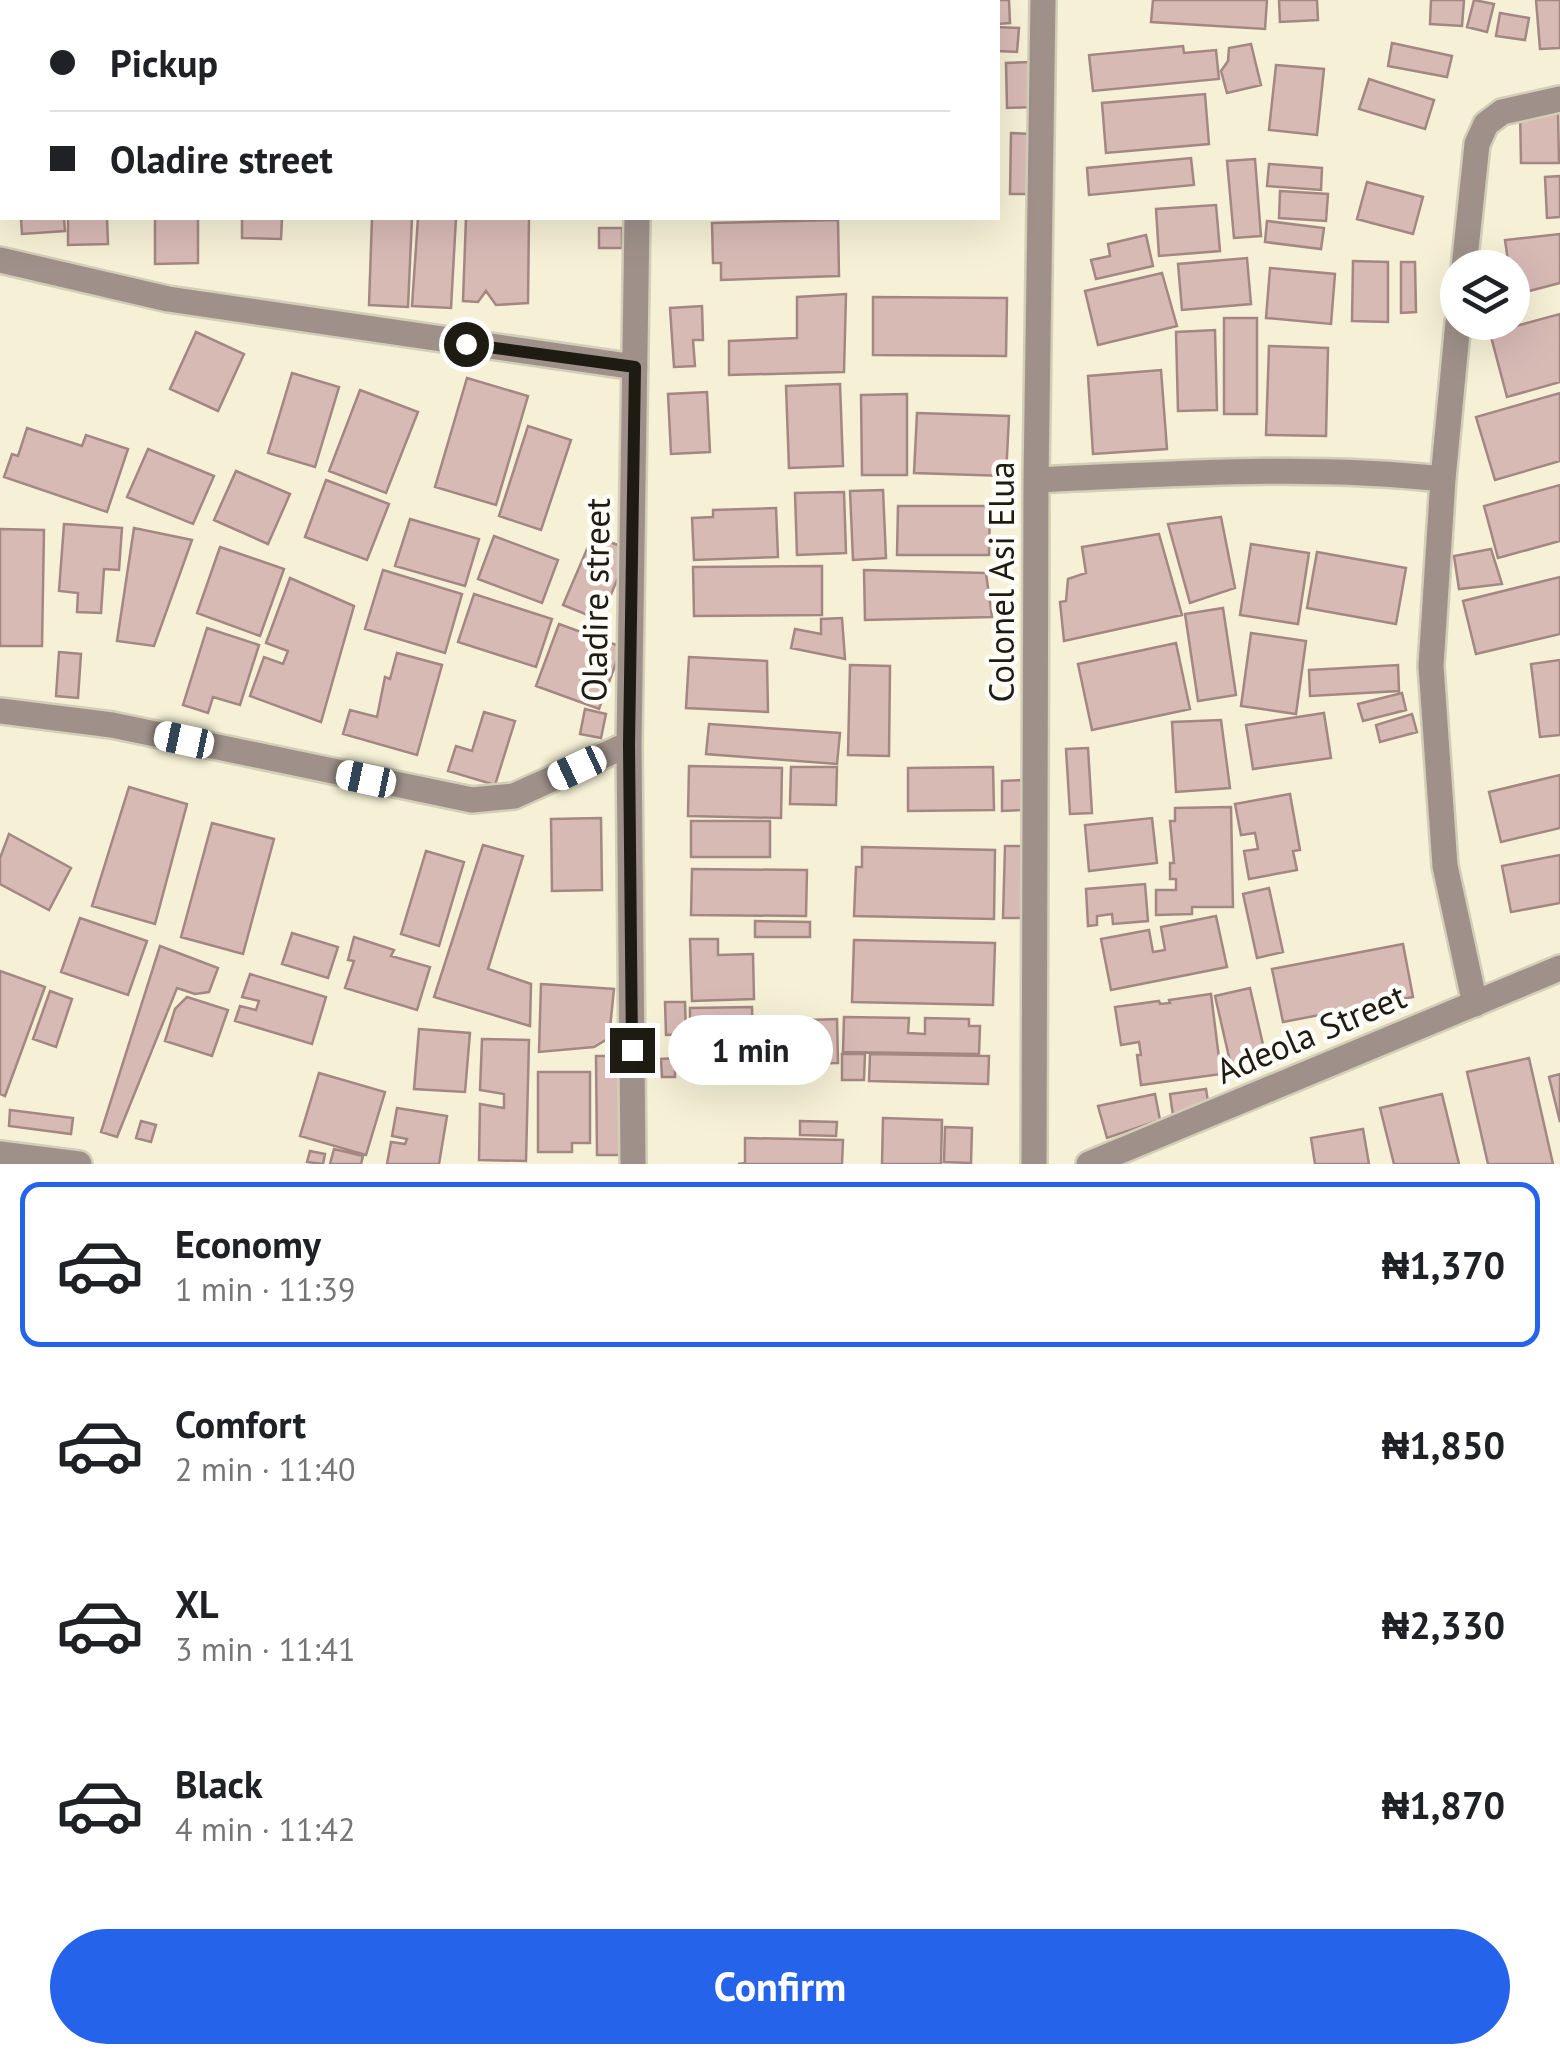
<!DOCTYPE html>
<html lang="en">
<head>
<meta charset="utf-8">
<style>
  body { margin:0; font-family:"PT Sans",sans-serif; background:#f6f6f6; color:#202124; height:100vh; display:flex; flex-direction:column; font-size:38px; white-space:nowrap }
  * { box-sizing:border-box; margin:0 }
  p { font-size:32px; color:#757577 }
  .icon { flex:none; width:55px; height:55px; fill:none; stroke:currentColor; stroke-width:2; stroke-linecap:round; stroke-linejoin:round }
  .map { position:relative; height:1164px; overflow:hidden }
  .sheet { display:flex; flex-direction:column; background:#fff; flex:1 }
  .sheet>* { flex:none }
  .hud { position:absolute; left:0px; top:0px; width:1000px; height:220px; box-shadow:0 10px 40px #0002; display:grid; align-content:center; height:220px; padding:0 50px; background:#fff }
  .buttons { position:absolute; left:1440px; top:250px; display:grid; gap:20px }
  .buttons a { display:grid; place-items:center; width:90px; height:90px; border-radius:50%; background:#fff; box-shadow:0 10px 40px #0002; font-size:50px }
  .end { position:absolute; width:45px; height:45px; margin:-22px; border:12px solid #1e1c12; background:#fff; box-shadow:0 0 0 5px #fff }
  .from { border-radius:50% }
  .bubble { position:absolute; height:70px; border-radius:35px; background:#fff; box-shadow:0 10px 40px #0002; font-size:32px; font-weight:600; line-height:70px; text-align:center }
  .car { position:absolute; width:30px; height:60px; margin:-30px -15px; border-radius:12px; box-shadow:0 0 8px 2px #0007; background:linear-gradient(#fff 24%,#345 0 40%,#fff 0 76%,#345 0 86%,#fff 0) }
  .hud b { display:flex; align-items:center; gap:35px; height:95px; font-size:38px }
  .hud b+b { border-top:2px solid #e0e0e0 }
  .hud i { width:25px; height:25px; background:#202124 }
  ul { padding:18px 0 0; list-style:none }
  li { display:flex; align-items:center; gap:30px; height:165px; margin:0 20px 15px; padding:0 30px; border:5px solid transparent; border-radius:20px }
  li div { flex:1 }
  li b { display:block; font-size:38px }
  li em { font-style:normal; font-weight:600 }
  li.active { border-color:#2563eb }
  li>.icon { width:90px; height:90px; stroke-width:1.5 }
  .primary-button { display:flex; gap:20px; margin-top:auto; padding:20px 50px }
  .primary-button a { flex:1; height:115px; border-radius:60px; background:#2563eb; color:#fff; font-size:40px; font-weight:600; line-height:115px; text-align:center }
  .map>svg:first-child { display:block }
  .building { fill:#d8bab5; stroke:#a38782; stroke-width:2.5 }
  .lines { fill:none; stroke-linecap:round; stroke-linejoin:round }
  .minor-casing { stroke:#d3ceb7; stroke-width:30 }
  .minor { stroke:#9f918a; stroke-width:25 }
  .route { stroke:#1e1c12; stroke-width:12 }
  .labels { text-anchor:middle; stroke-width:9; stroke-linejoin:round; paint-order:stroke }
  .street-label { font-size:35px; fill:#1e1c12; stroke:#fefdf8 }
</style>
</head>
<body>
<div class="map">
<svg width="1560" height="1164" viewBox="0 0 1560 1164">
  <rect width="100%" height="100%" fill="#f6f0d6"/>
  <path class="building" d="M478 0H602L477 2Z
    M700 0H828V2H700Z
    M945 0H1009L1010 23 998 24V2Z
    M1153 0H1267L1265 29 1151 22Z
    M1279 0H1317L1318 20 1280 22Z
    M1431 0H1464L1462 26 1430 24Z
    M1474 0 1494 4 1487 32 1467 27Z
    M1536 0H1560V48L1540 49Z
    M1500 13 1529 18 1525 40 1496 36Z
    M998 27 1019 28 1017 52 998 51Z
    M1392 43 1452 56 1447 77 1388 66Z
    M1251 44 1261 85 1227 93 1221 71 1228 61 1229 48Z
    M1183 46 1184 53 1216 50 1219 79 1093 91 1089 55Z
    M1031 62 1033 107 1007 108 1006 63Z
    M1276 65 1324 69 1317 135 1269 130Z
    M1369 79 1434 100 1425 129 1359 109Z
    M1205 94 1209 144 1106 153 1102 103Z
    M1520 110H1558L1559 163H1521Z
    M1011 133 1033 134V194H1010Z
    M1191 158 1194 185 1089 195 1087 168Z
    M1255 159 1261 236 1234 238 1227 161Z
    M1269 164 1322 168 1321 190 1267 186Z
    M1560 176V217L1547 218 1545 177Z
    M1367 182 1423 197 1413 234 1357 219Z
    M1280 191 1328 194 1326 221 1279 218Z
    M1216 205 1220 251 1159 256 1156 209Z
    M21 218H64L65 231 22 234Z
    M68 218H107L108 244 68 245Z
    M155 218H198V263L155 264Z
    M242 218H282L281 239 242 238Z
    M372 218H412L408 307 369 305Z
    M418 218H456L451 308 412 306Z
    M466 218H529L528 303 496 305 486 291 478 302 463 301Z
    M838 220 839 276 721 280V263H713L712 223Z
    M1267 221 1324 228 1321 249 1265 242Z
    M599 228H622V248H599Z
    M1560 234V283L1514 295 1512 268H1509L1505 240Z
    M1146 235 1153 266 1096 279 1091 260 1110 256 1108 244Z
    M1247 258 1251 304 1182 310 1178 264Z
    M1353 261 1388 262V322L1352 321Z
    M1401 262H1415L1416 312 1401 313Z
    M1270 268 1335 274 1331 324 1266 318Z
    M1162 273 1177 326 1098 345 1085 291Z
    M846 294 844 372 729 375V341L797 338V297Z
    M873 297 1007 298 1006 356 873 355Z
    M702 306 703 340H693L695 366 674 367 670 308Z
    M1560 314V382L1507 397 1490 333Z
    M1224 318H1257V414H1224Z
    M1215 330 1217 410 1178 411 1176 332Z
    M196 332 244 354 218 411 170 389Z
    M1269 346 1328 348 1326 436 1266 435Z
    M1161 370 1167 449 1093 454 1088 376Z
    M292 373 339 387 315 467 268 453Z
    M467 378 528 396 496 505 435 487Z
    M840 384 843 466 789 468 786 386Z
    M360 390 418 412 386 493 329 471Z
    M707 392 710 452 671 454 668 394Z
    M1560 393V461L1495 480 1476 417Z
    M907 394V475H862L861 395Z
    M917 413 1009 416 1006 476 914 473Z
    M528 426 571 440 541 530 499 516Z
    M27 428 82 446 86 435 128 449 107 512 4 477 12 454 18 456Z
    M148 449 214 476 193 524 127 497Z
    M236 471 290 494 268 544 214 520Z
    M326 480 389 504 367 560 305 537Z
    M1560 485V541L1498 558 1484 506Z
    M883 490 886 558 853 560 850 491Z
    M844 492 846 553 797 555 795 493Z
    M898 506H990L989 555H897Z
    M776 508 778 557 694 560 692 518 713 517V510Z
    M1221 517 1235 588 1190 603 1168 524Z
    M410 519 479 539 465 586 395 566Z
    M64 524 122 528 119 570 104 569 101 613 77 612 78 593 59 591Z
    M134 528 192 540 154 646 117 641Z
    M0 529 44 530 42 646H0Z
    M1159 534 1182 615 1064 641 1060 602 1066 601 1068 579 1086 573 1082 547Z
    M593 535 630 550 600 620 563 605Z
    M494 536 558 560 542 603 478 579Z
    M1251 544 1309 553 1298 624 1240 615Z
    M220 547 284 569 260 636 197 613Z
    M1491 549 1502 584 1459 589 1454 556Z
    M1317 552 1406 568 1396 624 1307 608Z
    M822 566V615L694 616 693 567Z
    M383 570 462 594 445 653 365 629Z
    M864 570 986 573 992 617 865 620Z
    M1560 577V634L1476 654 1463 601Z
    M290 578 354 606 321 722 250 696 264 657 283 664 288 651 266 643Z
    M474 594 552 619 536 667 458 642Z
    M1223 608 1236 695 1198 701 1185 614Z
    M842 618 845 659 791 648 795 629 821 634V619Z
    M559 624 622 647 599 709 536 686Z
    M207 628 259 645 240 705 213 697 208 713 183 705Z
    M1251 633 1306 641 1296 714 1241 706Z
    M1176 643 1190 709 1092 730 1078 664Z
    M59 652 81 654 78 698 56 696Z
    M397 653 442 665 417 755 343 734 350 710 377 717 385 677 390 679Z
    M689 657 767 661 768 712 686 708Z
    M1560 660V735L1540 737 1531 664Z
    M850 665 890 666 889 756 848 755Z
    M1398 665 1399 691 1310 696 1309 670Z
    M1402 693 1406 710 1363 721 1358 704Z
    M585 709 606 714 601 738 580 734Z
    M484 712 515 721 495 785 448 771 456 746 472 751Z
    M1324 713 1331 758 1253 769 1246 725Z
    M1412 714 1417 732 1380 742 1376 725Z
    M1221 720 1230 788 1176 792 1172 722Z
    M709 724 840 733 837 764 706 754Z
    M1088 748 1092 813 1070 814 1066 749Z
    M689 766 782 768 781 818 688 816Z
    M791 767H837L836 805 790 804Z
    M993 767 994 810 908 811V768Z
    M1560 775V828L1501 842 1489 792Z
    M1024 780V810L1002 811V781Z
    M129 787 187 804 155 924 92 906Z
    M1290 794 1300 850 1293 851 1297 870 1249 879 1244 851 1258 849 1255 833 1241 835 1235 804Z
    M1231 807 1233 907H1192V914L1156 915V890H1176V879H1170V863H1174L1170 821H1175V808Z
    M601 818 602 890 552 891 551 819Z
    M1152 818 1157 863 1089 871 1085 825Z
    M691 821H770V857H691Z
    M212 823 274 839 243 954 181 937Z
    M9 834 71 868 49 910 0 884V858Z
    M483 845 523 856 488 969 531 984 530 1026 434 997Z
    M1005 846H1023L1021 918H1003Z
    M862 847 995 850 994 919 854 916 856 867H862Z
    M426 851 464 862 439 946 401 934Z
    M1560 855V903L1511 912 1502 866Z
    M692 869 807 870 806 916 691 915Z
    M1145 884 1148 921 1113 924 1112 914 1097 916V925L1088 926 1086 889Z
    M1269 888 1283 952 1257 958 1243 894Z
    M1216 916 1227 967 1111 990 1101 939 1149 930 1153 952 1165 950 1161 927Z
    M80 918 147 941 128 995 61 972Z
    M755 921 810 922V937H755Z
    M292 933 338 947 328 978 282 964Z
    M354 937 394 950 391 956 430 967 417 1010 345 988 354 961 348 960Z
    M690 939H718V955L753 954 754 999 692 1001Z
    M854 940 995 943 993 1005 852 1002Z
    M1403 944 1413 997 1283 1022 1272 969Z
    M160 946 218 968 209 992 195 994 177 988 117 1137 101 1132Z
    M0 971 45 987 5 1096 0 1094Z
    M250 974 326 997 312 1044 235 1021 240 1006 256 1010 259 1001 242 997Z
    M541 984 614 989 609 1038 594 1047 539 1052Z
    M1250 988 1267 1062 1232 1070 1215 996Z
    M50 991 72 999 56 1047 33 1039Z
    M1211 994 1221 1074 1141 1085 1137 1055H1141L1139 1042 1121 1045 1115 1007 1159 1001 1160 1004 1170 1003 1169 1000Z
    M187 997 228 1010 212 1056 165 1041 175 1009Z
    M665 1002H685L686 1034 666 1035Z
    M752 1007 753 1042 690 1044V1008Z
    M844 1017 909 1018 908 1033 925 1034V1018L969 1019V1026H980L979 1054 843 1052Z
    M837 1019 838 1063 786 1064 785 1058H780L778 1021Z
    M419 1029 470 1033 465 1092 414 1089Z
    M482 1039 529 1040 526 1161 479 1160 480 1104 504 1108V1094L480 1090Z
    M842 1054H865L864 1080H842Z
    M870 1054 989 1056 988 1084 869 1081Z
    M596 1056H620V1155H597Z
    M675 1058V1077H662L661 1059Z
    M1529 1058 1553 1164H1488L1467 1072Z
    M538 1072H590V1143H572V1152H538Z
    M319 1073 385 1092 366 1155 300 1136Z
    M1560 1074V1122L1549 1077Z
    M1206 1089 1209 1108 1173 1116 1170 1094Z
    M1155 1094 1160 1120 1107 1138 1098 1106Z
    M1442 1094 1459 1164H1394L1380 1108Z
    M397 1108 447 1116 439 1164H387L391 1142 405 1144 407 1139 392 1136Z
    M10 1110 73 1118 71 1134 9 1126Z
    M883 1118 942 1120 941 1164H882Z
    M141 1121 156 1125 151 1142 136 1138Z
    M800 1121 837 1122 836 1136 800 1135Z
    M945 1127 972 1128 971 1163 944 1162Z
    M1363 1129 1369 1164H1315L1311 1138Z
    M745 1138 843 1140 842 1164H738L745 1163Z
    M334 1149 363 1156 361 1164H330Z
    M310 1151 325 1154 323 1164 307 1162Z"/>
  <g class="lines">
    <defs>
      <path id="minor" d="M639 2V0
        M0 260 168 299 635 367
        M1464 268 1477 144 1486 124 1502 112 1560 99
        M1443 479 1458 322
        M1036 480C1172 474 1307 464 1443 479L1431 666 1445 866 1475 1004
        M0 711 112 725 472 800 514 796 629 744
        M0 1154 79 1164
        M633 1164 629 744 637 218
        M1034 1164 1036 480 1043 0
        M1089 1164 1560 968"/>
    </defs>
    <use href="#minor" class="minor-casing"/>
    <use href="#minor" class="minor"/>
  </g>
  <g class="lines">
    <path class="route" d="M466 344 635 367 629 744 632 1050"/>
  </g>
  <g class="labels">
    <g class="street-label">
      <text transform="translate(1002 582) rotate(-90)" y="12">Colonel Asi Elua</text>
      <text transform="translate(596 600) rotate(-89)" y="12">Oladire street</text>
      <text transform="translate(1311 1034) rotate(-23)" y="12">Adeola Street</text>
    </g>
  </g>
</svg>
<div class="buttons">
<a><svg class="icon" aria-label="layers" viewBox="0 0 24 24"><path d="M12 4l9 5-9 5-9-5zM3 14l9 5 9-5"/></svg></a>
</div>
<i class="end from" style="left:466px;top:344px"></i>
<i class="end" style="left:632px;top:1050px"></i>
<div class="bubble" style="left:668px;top:1015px;width:165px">1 min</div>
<i class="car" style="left:184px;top:740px;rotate:282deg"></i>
<i class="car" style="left:577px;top:768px;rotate:245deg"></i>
<i class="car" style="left:366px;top:779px;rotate:282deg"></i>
<div class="hud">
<b><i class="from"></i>Pickup</b>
<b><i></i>Oladire street</b>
</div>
</div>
<section class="sheet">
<ul>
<li class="active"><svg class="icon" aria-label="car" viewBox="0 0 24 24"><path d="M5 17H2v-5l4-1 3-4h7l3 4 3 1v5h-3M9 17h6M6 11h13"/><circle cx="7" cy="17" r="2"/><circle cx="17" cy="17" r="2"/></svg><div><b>Economy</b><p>1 min · 11:39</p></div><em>₦1,370</em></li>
<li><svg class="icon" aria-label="car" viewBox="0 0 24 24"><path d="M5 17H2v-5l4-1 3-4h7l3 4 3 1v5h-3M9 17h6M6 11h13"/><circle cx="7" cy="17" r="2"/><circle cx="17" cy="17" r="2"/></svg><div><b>Comfort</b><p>2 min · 11:40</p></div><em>₦1,850</em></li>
<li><svg class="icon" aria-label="car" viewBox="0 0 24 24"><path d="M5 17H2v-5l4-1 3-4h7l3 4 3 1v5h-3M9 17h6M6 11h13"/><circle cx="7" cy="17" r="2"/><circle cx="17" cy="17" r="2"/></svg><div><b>XL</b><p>3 min · 11:41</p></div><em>₦2,330</em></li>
<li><svg class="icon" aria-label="car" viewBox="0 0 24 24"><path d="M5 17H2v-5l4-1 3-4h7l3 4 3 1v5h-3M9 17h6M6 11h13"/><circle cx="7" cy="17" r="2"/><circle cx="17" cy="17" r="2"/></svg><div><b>Black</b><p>4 min · 11:42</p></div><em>₦1,870</em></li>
</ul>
<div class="primary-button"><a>Confirm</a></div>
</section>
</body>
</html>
